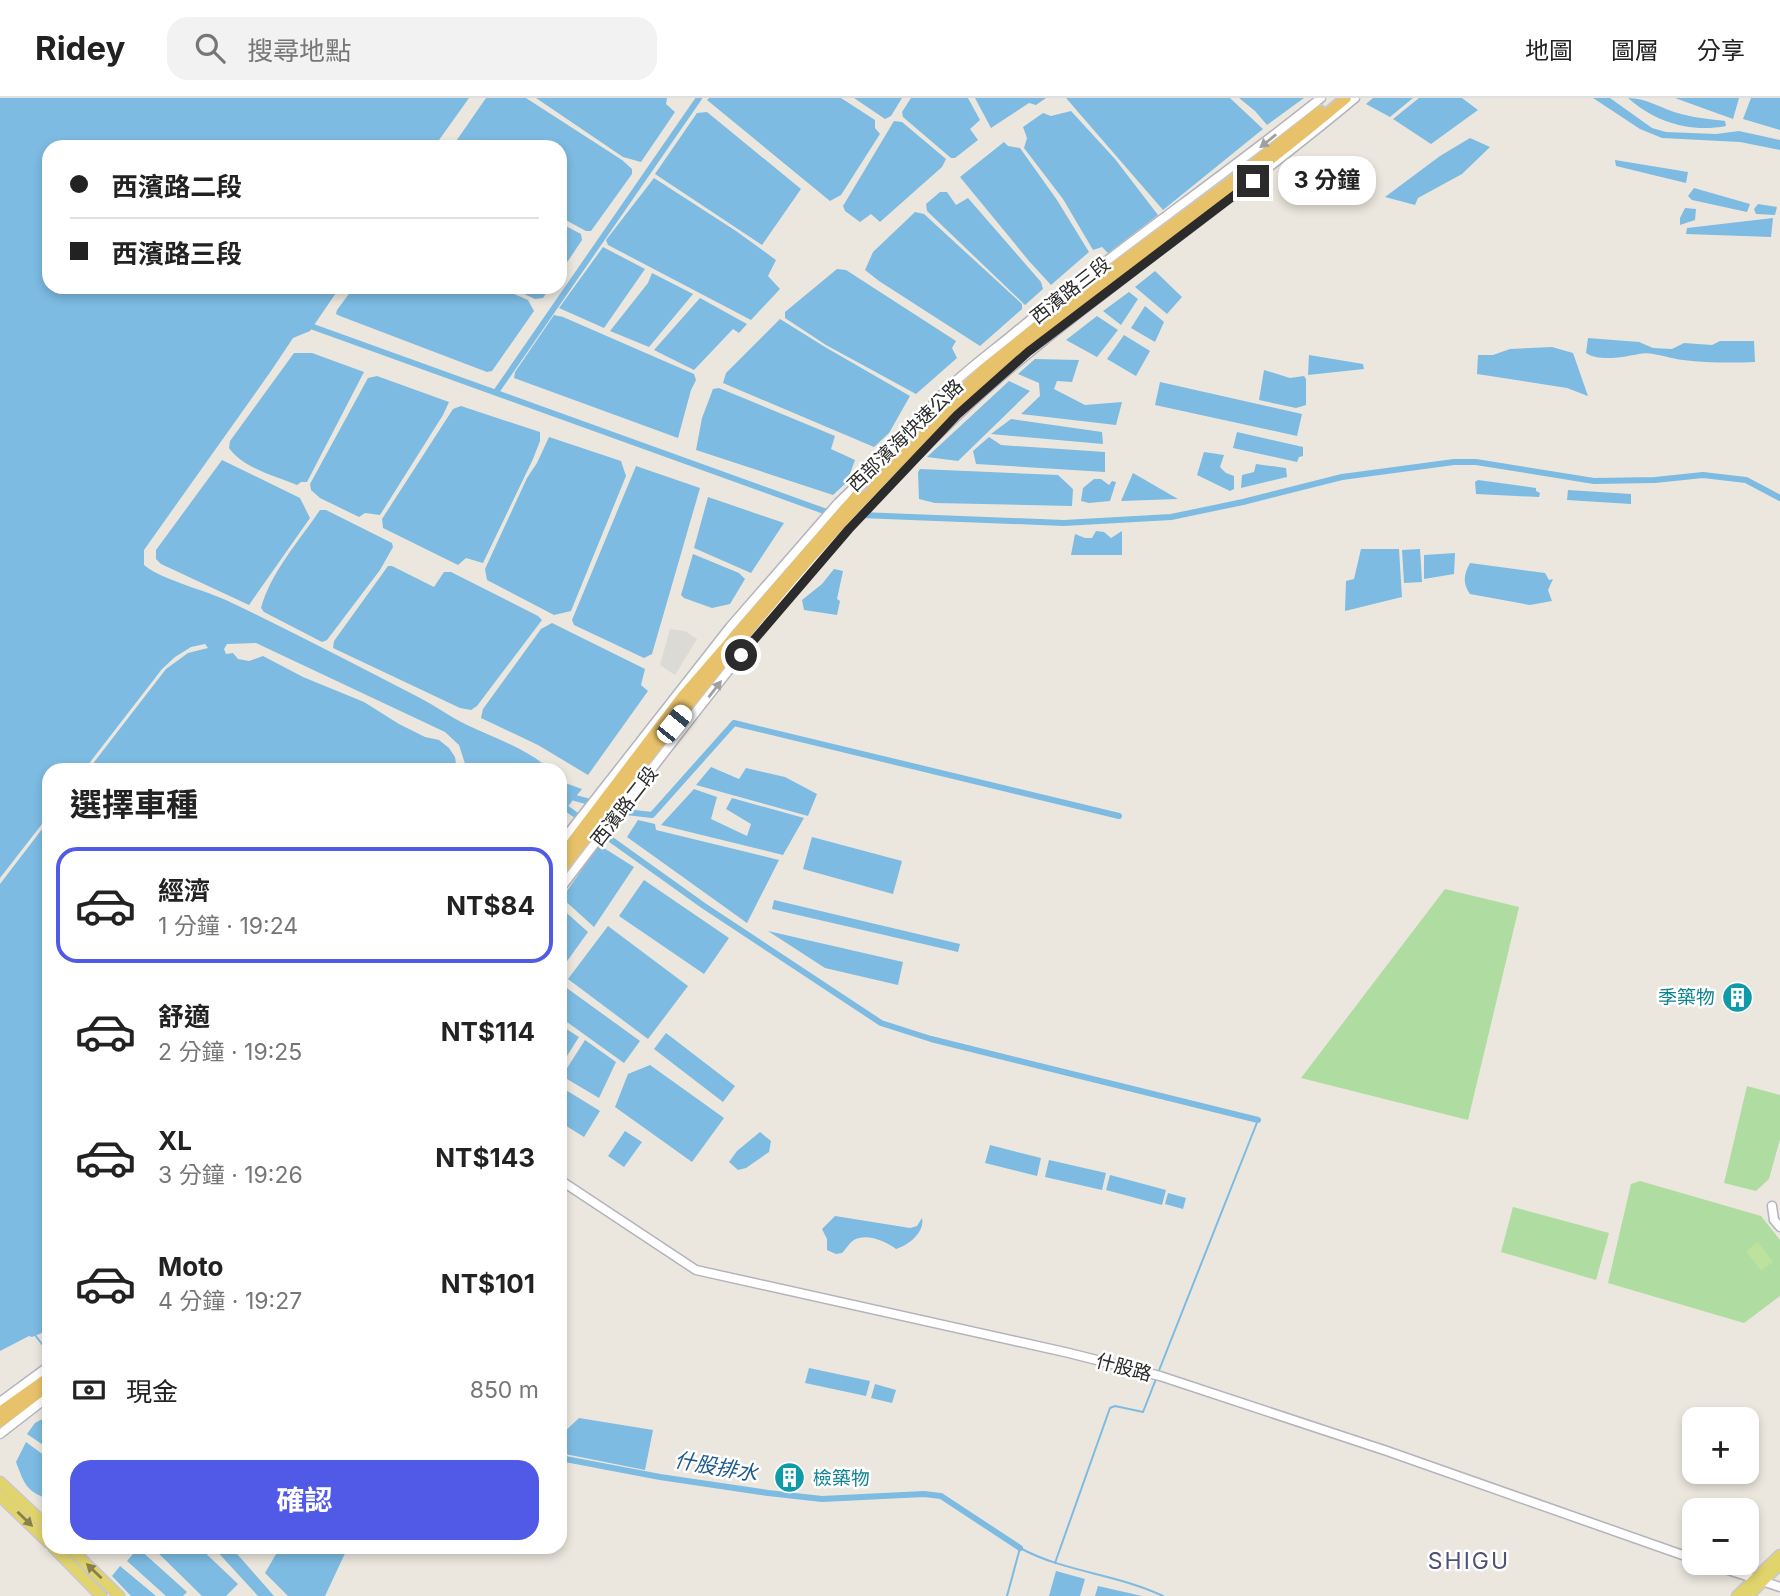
<!DOCTYPE html>
<html lang="zh-TW">
<head>
<meta charset="utf-8">
<style>
  body { margin:0; font-family:Inter,"Noto Sans TC",sans-serif; background:#f2f2f2; color:#222; height:100vh; display:flex; flex-direction:column; font-size:26px; white-space:nowrap }
  * { box-sizing:border-box; margin:0 }
  p { font-size:23px; color:#767676 }
  .icon { flex:none; width:38px; height:38px; fill:none; stroke:currentColor; stroke-width:2; stroke-linecap:round; stroke-linejoin:round }
  .map { position:relative; flex:1; overflow:hidden }
  .drawer { position:absolute; left:42px; top:665px; width:525px; height:791px; display:flex; flex-direction:column; background:#fff; border-radius:21px; box-shadow:0 4px 10px #0003 }
  .drawer>* { flex:none }
  .hud { position:absolute; left:42px; top:42px; width:525px; height:154px; border-radius:21px; box-shadow:0 4px 10px #0003; display:grid; align-content:center; height:154px; padding:0 28px; background:#fff }
  .buttons { position:absolute; left:1682px; top:1309px; display:grid; gap:14px }
  .buttons a { display:grid; place-items:center; width:77px; height:77px; border-radius:14px; background:#fff; box-shadow:0 4px 10px #0003; font-size:35px }
  .end { position:absolute; width:32px; height:32px; margin:-16px; border:9px solid #2b2b2b; background:#fff; box-shadow:0 0 0 4px #fff }
  .from { border-radius:50% }
  .bubble { position:absolute; height:49px; border-radius:21px; background:#fff; box-shadow:0 4px 10px #0003; font-size:23px; font-weight:700; line-height:49px; text-align:center }
  .car { position:absolute; width:21px; height:42px; margin:-21px -10px; border-radius:9px; box-shadow:0 0 5px 2px #0007; background:linear-gradient(#fff 24%,#345 0 40%,#fff 0 76%,#345 0 86%,#fff 0) }
  .hud b { display:flex; align-items:center; gap:24px; height:66px; font-size:26px }
  .hud b+b { border-top:2px solid #e0e0e0 }
  .hud i { width:18px; height:18px; background:#222 }
  ul { padding:0; list-style:none }
  li { display:flex; align-items:center; gap:21px; height:116px; margin:0 14px 10px; padding:0 14px; border:4px solid transparent; border-radius:21px }
  li div { flex:1 }
  li b { display:block; font-size:26px }
  li em { font-style:normal; font-weight:700 }
  li.selected { border-color:#505ae6 }
  li>.icon { width:63px; height:63px; stroke-width:1.5 }
  h2 { padding:0 28px; font-size:32px; line-height:84px }
  .pay { display:flex; align-items:center; gap:18px; height:77px; padding:0 28px; font-size:26px }
  .pay p { margin-inline-start:auto }
  .action { display:flex; gap:14px; margin-top:auto; padding:14px 28px }
  .action a { flex:1; height:80px; border-radius:21px; background:#505ae6; color:#fff; font-size:28px; font-weight:700; line-height:80px; text-align:center }
  header { display:flex; align-items:center; gap:42px; box-sizing:border-box; height:98px; padding:0 35px; background:#fff; border-bottom:2px solid #e0e0e0 }
  header strong { font-size:33px }
  nav { display:flex; gap:38px; margin-inline-start:auto; font-size:24px }
  .search { width:490px; height:63px; background:#f2f2f2; display:flex; align-items:center; gap:18px; box-sizing:border-box; padding:0 24px; border-radius:21px; color:#767676; font-size:26px }
  .map>svg:first-child { display:block }
  .green { fill:#aedca1 }
  .pitch { fill:#bde29e }
  .plaza { fill:#dcdad5 }
  .water { fill:#7dbbe2 }
  .pier { fill:#ebe7de }
  .lines { fill:none; stroke-linecap:round; stroke-linejoin:round }
  .stream { stroke:#7dbbe2; stroke-width:2 }
  .canal { stroke:#7dbbe2; stroke-width:6 }
  .tertiary-casing { stroke:#b2b3bd; stroke-width:11 }
  .primary-casing { stroke:#c8c8c8; stroke-width:13 }
  .trunk-casing { stroke:#c8c8c8; stroke-width:14 }
  .tertiary { stroke:#fff; stroke-width:8 }
  .primary { stroke:#e2d46d; stroke-width:10 }
  .trunk { stroke:#e8c26a; stroke-width:10 }
  .oneway { fill:#a0a0a0 }
  .oneway2 { fill:#86804c }
  .route { stroke:#2b2b2b; stroke-width:9 }
  .labels { text-anchor:middle; stroke-width:5; stroke-linejoin:round; paint-order:stroke }
  .street-label { font-size:19px; fill:#2b2b2b; stroke:#fff }
  .culture-label { font-size:19px; fill:#0d838f; stroke:#fff; text-anchor:end }
  .water-label { font-size:21px; font-style:italic; fill:#1c598d; stroke:#fff }
  .quarter-label { font-size:23px; letter-spacing:2px; fill:#505277; stroke:#fff }
</style>
</head>
<body>
<header>
<strong>Ridey</strong>
<div class="search"><svg class="icon" aria-label="search" viewBox="0 0 24 24"><circle cx="10" cy="10" r="6"/><path d="M15 15l6 6"/></svg>搜尋地點</div>
<nav><a>地圖</a><a>圖層</a><a>分享</a></nav>
</header>
<div class="map">
<svg width="1780" height="1498" viewBox="0 0 1780 1498">
  <rect width="100%" height="100%" fill="#ebe7de"/>
  <path class="green" d="M1445 791 1519 809 1468 1022 1301 980Z
    M1747 988 1780 997V1041L1769 1081 1756 1093 1724 1085Z
    M1640 1083 1761 1118 1780 1142V1198L1744 1225 1608 1185 1631 1086Z
    M1513 1109 1609 1135 1596 1182 1501 1154Z"/>
  <path class="pitch" d="M1758 1144 1773 1164 1761 1173 1746 1153Z"/>
  <path class="plaza" d="M670 531 685 533 697 541 675 577 660 567Z"/>
  <path class="water" d="M0 0H469L434 49H49V189H340L310 233 293 240 271 273 144 452V467C162 482 205 492 228 503 293 534 356 567 420 600 436 608 450 619 467 627 495 640 527 651 551 672H49V1232L32 1239 29 1238 0 1253Z
    M486 0H526L622 62 632 71V76L591 133H586L560 119V49H452Z
    M536 0H667L666 6 675 14 641 64 623 59Z
    M709 0H841L875 22V30L880 36 841 97 830 103 707 2Z
    M854 0H902L891 18 885 21Z
    M911 0H968L980 22 970 31 978 42 955 60H951L903 19 902 14Z
    M975 0H1046L1036 7 1029 5 991 30Z
    M1066 0H1230L1263 31 1163 112Z
    M1239 0H1304L1267 27 1255 13Z
    M1373 0H1413L1390 19 1366 6Z
    M1419 0H1462L1478 12 1431 46 1393 21Z
    M1593 0H1610L1652 30 1666 34 1716 36 1739 33 1780 42V52L1740 44 1662 40 1640 31Z
    M1628 0C1647 0 1662 11 1681 16 1695 20 1711 21 1725 23L1726 28C1690 35 1655 24 1628 0Z
    M1675 0H1739L1733 21Z
    M1751 0H1780V32L1743 21Z
    M1071 13 1115 61 1158 117 1108 155 1102 149 1093 152 1063 101 1024 50 1027 40 1023 29 1043 15 1051 18Z
    M707 14 801 91 762 147 655 76 697 15Z
    M894 23 902 24 946 61 942 69 880 124 871 116 860 124 845 113 843 108Z
    M1470 40 1490 49 1462 76 1418 100 1415 107 1385 99 1440 58Z
    M1004 44 1008 48 1020 50 1057 102 1089 154 1051 187 1029 163 960 79Z
    M1615 62 1688 74 1686 85 1616 68Z
    M654 80 736 133 776 162 768 178 780 191 751 222 608 147 606 142Z
    M1694 90 1750 106 1747 114 1692 102 1688 98Z
    M940 94H947L956 107 968 100 1041 184 1043 191 1025 207 927 113 926 106Z
    M1758 106 1777 109 1775 117 1756 116 1754 111Z
    M1685 110 1696 111 1695 122 1680 127V120Z
    M915 114 924 116 1022 206V211L980 248 879 183 865 172 873 154Z
    M1773 120 1771 139 1686 136 1687 130Z
    M560 125 581 136 582 142 560 175Z
    M603 149 645 171 604 230 559 210Z
    M837 171 846 172 956 243 952 250 957 260 916 296 826 247 785 220V214Z
    M1155 173 1182 199 1167 216 1135 189Z
    M652 175 693 196 649 249 610 233 648 185Z
    M354 189H498L528 202 534 213 492 273 487 274 340 218 336 216 337 212Z
    M509 189H550L543 200 535 201Z
    M1129 194 1138 201 1121 227 1103 213Z
    M700 200 747 226 739 235 733 231 694 272 654 252Z
    M1145 208 1164 224 1155 244 1131 230Z
    M554 217 563 219 694 276 696 282 691 292 678 340 514 280 515 274Z
    M1097 218 1118 232 1097 259 1066 242Z
    M780 221 825 249 910 298 889 335 874 349 723 285 726 275Z
    M1124 237 1150 253 1136 278 1107 261Z
    M1588 240 1639 244 1653 250 1672 251 1684 245 1712 247 1720 243H1754L1755 264C1731 265 1707 265 1683 262 1670 261 1652 253 1639 256 1624 259 1599 264 1586 255Z
    M1552 249 1573 255 1588 298 1567 290 1477 276 1478 257H1493L1510 251Z
    M294 255H312L364 274 307 384H301L297 387C275 378 243 370 229 350L230 343Z
    M1309 257 1363 266 1364 271 1308 277Z
    M1035 261 1079 262 1072 284 1057 283 1054 291 1085 307 1122 304 1116 327 1021 316 1040 298 1039 285 1018 276Z
    M1264 272 1290 280 1304 278 1306 281V307L1296 310 1259 302Z
    M377 278 449 304 443 317 380 417 365 415 359 419 320 400 311 392 310 386 368 280Z
    M1009 283 1030 293 958 363 927 359Z
    M1160 284 1302 316 1297 338 1155 307Z
    M719 290 835 338 831 351 855 362 847 384 833 397 696 352 702 320 713 291Z
    M461 308 540 334V343L533 361 483 465 466 460 458 467 383 430 382 421 453 311Z
    M1011 321 1102 334 1103 346 991 336Z
    M1237 334 1303 349V358L1299 359 1297 364 1233 350Z
    M549 339 621 363 626 378 571 513 554 517 487 482 485 471 527 380 537 365Z
    M989 339 1001 347 1105 354V374L976 366 973 353Z
    M1204 354 1224 357 1220 369 1226 375 1234 378V391L1230 393 1197 377Z
    M222 362 300 400 310 420 249 507 161 466 156 461V452Z
    M1256 366 1286 370 1287 379 1241 390 1242 377 1254 374Z
    M636 368 700 390 652 556 644 560 574 527 572 522Z
    M920 371 1058 377 1073 391 1072 408 935 405 919 401 918 374Z
    M1133 375 1178 401 1121 403Z
    M1094 381H1101L1109 387 1112 383 1116 384 1110 403 1089 405 1081 403 1083 390Z
    M1478 382 1536 390V393L1540 395 1539 399 1476 396 1475 384Z
    M1568 392 1631 396V406L1567 402Z
    M708 399 784 425 751 475 694 450Z
    M320 412H326L392 445 393 449 380 472 327 542 322 544 264 514 261 510C271 474 299 443 320 412Z
    M1096 433 1104 434 1111 440 1122 433V457H1071L1075 436 1085 440H1092Z
    M1361 451H1399L1402 499 1345 513 1346 483 1354 481Z
    M1420 451 1422 484 1404 485 1402 452Z
    M1455 455 1454 476 1424 481V457Z
    M693 456 739 475 745 481 730 506 712 510 684 500 681 497Z
    M1470 465 1545 475 1549 482 1553 481 1548 492 1552 503 1530 507 1470 496C1462 485 1464 476 1470 465Z
    M388 468H392L434 489 444 474H451L538 518 542 522 477 608 471 612 460 610 333 550 334 543Z
    M834 471 843 473 837 501 840 503 837 517 804 512 802 502 822 486Z
    M552 525 645 571 641 587 648 593 588 677 538 647 481 620 483 611 541 531Z
    M711 669 739 681 746 670 785 679 817 696 808 718 696 687Z
    M568 686 582 691 565 712 560 710V687Z
    M694 691 717 699 711 721 747 738 751 726 726 711 732 700 804 720 783 757 661 727Z
    M638 722 655 726 656 732 779 762 747 825 627 739Z
    M812 739 902 763 893 796 803 771Z
    M599 747 634 769 594 829 562 800Z
    M644 782 729 840 704 876 619 818Z
    M774 802 960 846 958 854 772 811Z
    M560 809 588 834 560 873Z
    M608 828 688 888 648 941 568 881Z
    M768 833 903 864 898 887 825 870Z
    M564 888 640 943 624 965 560 919V894Z
    M560 927 579 939 560 969Z
    M666 935 735 988 723 1004 654 951Z
    M585 942 616 964 599 1000 562 978Z
    M650 967 724 1020 692 1064 615 1009 628 976Z
    M561 989 600 1013 584 1039 560 1024Z
    M625 1033 642 1044 624 1069 608 1058Z
    M760 1034 771 1043 769 1054 746 1070 738 1072 729 1064 737 1053Z
    M990 1047 1041 1060 1037 1078 985 1065Z
    M1049 1062 1106 1075 1102 1092 1045 1079Z
    M1110 1077 1166 1092 1162 1107 1106 1092Z
    M1168 1095 1186 1100 1183 1111 1165 1106Z
    M835 1118 910 1130 917 1128 922 1120C925 1134 909 1147 896 1151 886 1143 866 1135 854 1142 849 1145 846 1151 842 1155L836 1156 827 1152V1141L822 1131Z
    M809 1270 870 1283 866 1298 805 1285Z
    M875 1286 896 1292 892 1305 871 1300Z
    M46 1319 49 1322V1351L27 1336 35 1325Z
    M579 1320 653 1332 645 1372 560 1355V1338Z
    M26 1344 49 1361V1401C26 1394 24 1385 16 1364Z
    M152 1449H199L238 1486 226 1498H202Z
    M213 1449H231L274 1498H258Z
    M292 1449H348L325 1498H288L265 1475 279 1451Z
    M138 1450 187 1494 183 1498H166L127 1463Z
    M120 1468 156 1498H131L112 1478Z
    M1056 1473 1085 1481 1080 1498H1049Z
    M1098 1488 1142 1498H1095Z"/>
  <path class="pier" d="M256 545 445 634 459 647 467 672H457L455 659 449 650 439 642 425 639 399 626 364 604 303 579 263 558 249 563 238 561 233 555 226 556 224 551 227 546Z
    M205 546 208 550 188 555 166 571 88 672H84L162 571 175 559 191 549Z
    M49 717V722L0 786V780Z"/>
  <g class="lines">
    <path class="stream" d="M35 1237 49 1255
      M1158 1275 1258 1022
      M1055 1465 1110 1310 1115 1308 1143 1314 1156 1281
      M1007 1498 1020 1450C1064 1474 1117 1476 1163 1498"/>
    <path class="canal" d="M305 226 824 413 832 414
      M496 294 699 0
      M860 417 1064 425 1171 419 1243 404 1342 379 1454 364H1476L1594 383 1655 382 1703 377 1746 382 1780 400
      M575 700 594 705
      M566 710 583 722
      M617 713 652 717 734 625 1119 718
      M592 728 704 808 881 925 931 941 1258 1022
      M560 1360 660 1379 768 1395 822 1401 924 1396 941 1398 1020 1450"/>
    <defs>
      <path id="tertiary" d="M560 746 730 529 838 405 918 327C937 293 983 261 1013 236 1113 154 1220 81 1321 0
        M560 791C685 628 807 460 957 318 1016 262 1081 213 1145 164 1216 110 1287 57 1355 0
        M560 1082 696 1172 1069 1255 1160 1278 1387 1353 1694 1461
        M1772 1108 1774 1122 1780 1129
        M0 1304 49 1268
        M0 1336 49 1298
        M1707 1465 1780 1489"/>
      <path id="primary" d="M0 1384 49 1430
        M0 1398 49 1445
        M53 1449 101 1498
        M69 1449 119 1498
        M1737 1498 1780 1457
        M1748 1498 1780 1466"/>
      <path id="trunk" d="M871 382 982 273 1070 202 1237 79 1320 13
        M560 760 682 599 858 396
        M560 774C684 612 807 446 958 308 1080 197 1220 107 1346 0
        M0 1314 49 1279
        M0 1324 49 1287"/>
    </defs>
    <use href="#tertiary" class="tertiary-casing"/>
    <use href="#primary" class="primary-casing"/>
    <use href="#trunk" class="trunk-casing"/>
    <use href="#tertiary" class="tertiary"/>
    <use href="#primary" class="primary"/>
    <use href="#trunk" class="trunk"/>
  </g>
  <defs><path id="oneway-solid" d="M-6-.8H1V-3.2L6.5 0L1 3.2V.8H-6Z" transform="scale(1.75)"/></defs>
  <g class="oneway">
    <use href="#oneway-solid" transform="translate(1268 43) rotate(141)"/>
    <use href="#oneway-solid" transform="translate(715 591) rotate(-52)"/>
  </g>
  <g class="oneway2">
    <use href="#oneway-solid" transform="translate(25 1421) rotate(44)"/>
    <use href="#oneway-solid" transform="translate(94 1473) rotate(-136)"/>
  </g>
  <g class="lines">
    <path class="route" d="M741 557 849 431 957 317 1028 254 1253 83"/>
  </g>
  <defs>
    <symbol id="building-disc" viewBox="-11 -11 22 22"><circle r="9.5" fill="#0f9aa8" stroke="#fff"/><path d="M-4-6H4V6H1V3H-1V6H-4ZM-2.5-4.3h1.7v1.8h-1.7ZM.8-4.3h1.7v1.8H.8ZM-2.5-1h1.7V.8h-1.7ZM.8-1h1.7V.8H.8Z" fill="#fff"/></symbol>
  </defs>
  <g fill-rule="evenodd">
    <use href="#building-disc" x="1720" y="882" width="35" height="35"/>
    <use href="#building-disc" x="772" y="1362" width="35" height="35"/>
  </g>
  <g class="labels">
    <g class="street-label">
      <text transform="translate(1070 192) rotate(-38)" y="7">西濱路三段</text>
      <text transform="translate(905 337) rotate(-44)" y="7">西部濱海快速公路</text>
      <text transform="translate(624 708) rotate(-52)" y="7">西濱路二段</text>
      <text transform="translate(1124 1269) rotate(15)" y="7">什股路</text>
    </g>
    <g class="culture-label">
      <text x="1715" y="906">季築物</text>
      <text x="813" y="1387" text-anchor="start">檢築物</text>
    </g>
    <g class="water-label">
      <text transform="translate(716 1369) rotate(10)" y="7">什股排水</text>
    </g>
    <g class="quarter-label">
      <text x="1469" y="1471">SHIGU</text>
    </g>
  </g>
</svg>
<div class="buttons">
<a>+</a>
<a>−</a>
</div>
<i class="end from" style="left:741px;top:557px"></i>
<i class="end" style="left:1253px;top:83px"></i>
<div class="bubble" style="left:1278px;top:58px;width:98px">3 分鐘</div>
<i class="car" style="left:674px;top:626px;rotate:39deg"></i>
<div class="hud">
<b><i class="from"></i>西濱路二段</b>
<b><i></i>西濱路三段</b>
</div>
<section class="drawer">
<h2>選擇車種</h2>
<ul>
<li class="selected"><svg class="icon" aria-label="car" viewBox="0 0 24 24"><path d="M5 17H2v-5l4-1 3-4h7l3 4 3 1v5h-3M9 17h6M6 11h13"/><circle cx="7" cy="17" r="2"/><circle cx="17" cy="17" r="2"/></svg><div><b>經濟</b><p>1 分鐘 · 19:24</p></div><em>NT$84</em></li>
<li><svg class="icon" aria-label="car" viewBox="0 0 24 24"><path d="M5 17H2v-5l4-1 3-4h7l3 4 3 1v5h-3M9 17h6M6 11h13"/><circle cx="7" cy="17" r="2"/><circle cx="17" cy="17" r="2"/></svg><div><b>舒適</b><p>2 分鐘 · 19:25</p></div><em>NT$114</em></li>
<li><svg class="icon" aria-label="car" viewBox="0 0 24 24"><path d="M5 17H2v-5l4-1 3-4h7l3 4 3 1v5h-3M9 17h6M6 11h13"/><circle cx="7" cy="17" r="2"/><circle cx="17" cy="17" r="2"/></svg><div><b>XL</b><p>3 分鐘 · 19:26</p></div><em>NT$143</em></li>
<li><svg class="icon" aria-label="car" viewBox="0 0 24 24"><path d="M5 17H2v-5l4-1 3-4h7l3 4 3 1v5h-3M9 17h6M6 11h13"/><circle cx="7" cy="17" r="2"/><circle cx="17" cy="17" r="2"/></svg><div><b>Moto</b><p>4 分鐘 · 19:27</p></div><em>NT$101</em></li>
</ul>
<div class="pay"><svg class="icon" aria-label="cash" viewBox="0 0 24 24"><path d="M3 7h18v10H3z"/><circle cx="12" cy="12" r="2"/></svg>現金<p>850 m</p></div>
<div class="action"><a>確認</a></div>
</section>
</div>
</body>
</html>
